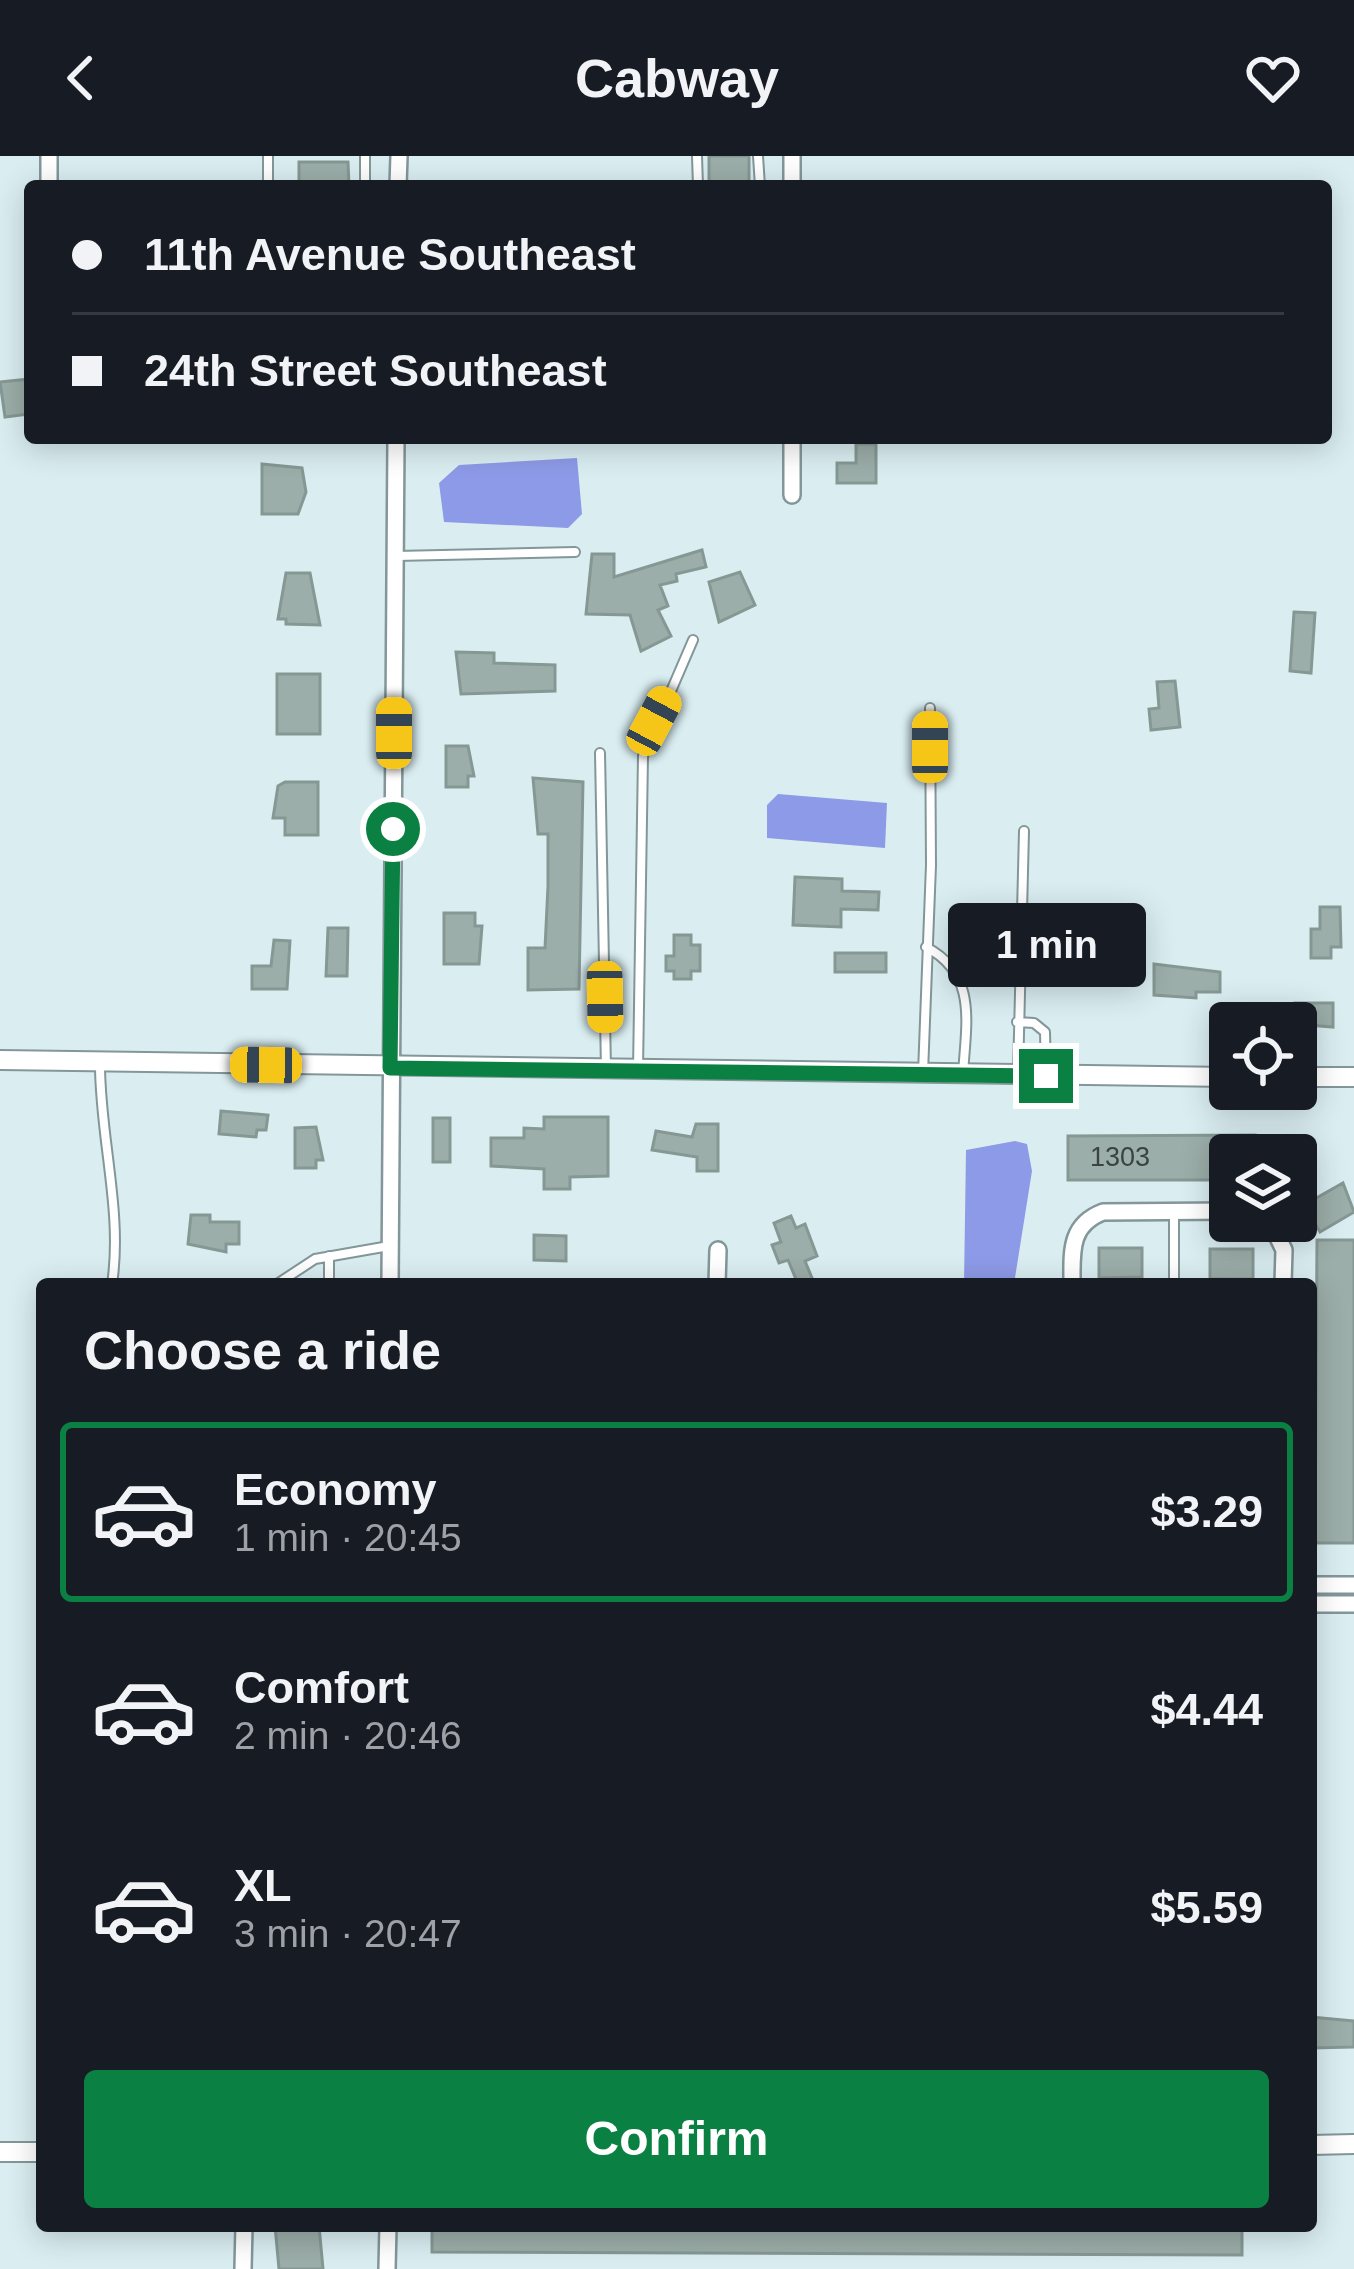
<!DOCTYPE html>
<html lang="en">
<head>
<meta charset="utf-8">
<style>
  body { margin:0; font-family:Helvetica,sans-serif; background:#242831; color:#f1f3f6; height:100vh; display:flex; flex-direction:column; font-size:45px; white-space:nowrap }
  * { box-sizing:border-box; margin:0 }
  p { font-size:39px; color:#9ea1a6 }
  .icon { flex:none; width:66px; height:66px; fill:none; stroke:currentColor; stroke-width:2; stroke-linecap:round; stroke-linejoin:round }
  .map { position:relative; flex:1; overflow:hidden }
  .panel { position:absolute; left:36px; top:1122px; width:1281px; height:954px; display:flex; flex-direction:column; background:#171b24; border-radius:12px; box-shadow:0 6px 30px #0003 }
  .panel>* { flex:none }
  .top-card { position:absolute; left:24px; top:24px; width:1308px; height:264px; border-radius:12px; box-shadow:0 6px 30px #0003; display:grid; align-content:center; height:264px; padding:0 48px; background:#171b24 }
  .controls { position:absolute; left:1209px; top:846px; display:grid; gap:24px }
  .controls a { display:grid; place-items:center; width:108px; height:108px; border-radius:12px; background:#171b24; box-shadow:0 6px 30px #0003; font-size:60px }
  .end { position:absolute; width:54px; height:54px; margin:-27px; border:15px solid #0b8043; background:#fff; box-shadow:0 0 0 6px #fff }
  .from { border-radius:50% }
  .bubble { position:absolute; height:84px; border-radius:12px; background:#171b24; box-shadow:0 6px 30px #0003; font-size:39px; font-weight:700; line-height:84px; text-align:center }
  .car { position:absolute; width:36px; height:72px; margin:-36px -18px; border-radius:15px; box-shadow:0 0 9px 3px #0007; background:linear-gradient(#f5c518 24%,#345 0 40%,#f5c518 0 76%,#345 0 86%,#f5c518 0) }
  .top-card b { display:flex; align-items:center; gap:42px; height:114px; font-size:45px }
  .top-card b+b { border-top:3px solid #363941 }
  .top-card i { width:30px; height:30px; background:#f1f3f6 }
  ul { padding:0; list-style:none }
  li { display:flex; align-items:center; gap:36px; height:180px; margin:0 24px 18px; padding:0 24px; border:6px solid transparent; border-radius:12px }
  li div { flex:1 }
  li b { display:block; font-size:45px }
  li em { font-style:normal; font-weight:700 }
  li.active { border-color:#0b8043 }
  li>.icon { width:108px; height:108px; stroke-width:1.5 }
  h2 { padding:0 48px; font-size:54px; line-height:144px }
  .cta { display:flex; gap:24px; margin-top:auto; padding:24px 48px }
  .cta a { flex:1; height:138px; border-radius:12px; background:#0b8043; color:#fff; font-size:48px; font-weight:700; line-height:138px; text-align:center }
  header { display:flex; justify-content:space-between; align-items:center; height:156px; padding:0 48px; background:#171b24; font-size:54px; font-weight:700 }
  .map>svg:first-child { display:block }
  .water { fill:#8d9ae7 }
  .building { fill:#9caea9; stroke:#869894; stroke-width:3 }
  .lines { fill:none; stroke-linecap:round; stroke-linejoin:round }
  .service-casing { stroke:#839699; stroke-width:12 }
  .minor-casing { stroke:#839699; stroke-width:20 }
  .tertiary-casing { stroke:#839699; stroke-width:22 }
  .service { stroke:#fff; stroke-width:8 }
  .minor { stroke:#fff; stroke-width:15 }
  .tertiary { stroke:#fff; stroke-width:18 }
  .route { stroke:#0b8043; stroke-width:15 }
  .labels { text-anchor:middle; stroke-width:12; stroke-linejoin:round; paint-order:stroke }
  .number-label { font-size:27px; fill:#394343 }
</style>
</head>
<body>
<header><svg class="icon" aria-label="back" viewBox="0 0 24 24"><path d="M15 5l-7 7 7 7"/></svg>Cabway<svg class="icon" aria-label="heart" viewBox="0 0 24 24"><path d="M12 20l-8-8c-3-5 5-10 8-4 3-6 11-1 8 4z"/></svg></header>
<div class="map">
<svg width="1354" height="2113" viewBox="0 0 1354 2113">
  <rect width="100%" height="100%" fill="#daeef2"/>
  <path class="water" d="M577 302 582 358 568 372 444 366 439 327 459 309Z
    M778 638 887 647 885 692 767 682V649Z
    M1015 985 1027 988 1032 1015 1014 1128H964L966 994Z"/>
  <path class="building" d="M709 0H749V30H709Z
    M299 6H348L349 30H299Z
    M30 223 29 258 5 261 0 226Z
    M856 288H876V327H837V307H856Z
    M262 308 302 312 306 336 298 358H262Z
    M702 394 706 411 676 418 677 425 660 429 668 450 658 454 671 480 641 495 630 459 586 458 592 398H614V421Z
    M740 416 755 449 719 466 709 426Z
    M286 417H310L320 469 286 468V463H278Z
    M1294 456 1315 457 1311 517 1290 515Z
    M456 496 494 497V507L555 509V535L461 538Z
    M277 518H320V578H277Z
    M1175 525 1180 571 1151 574 1149 553 1159 552 1157 526Z
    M446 590H468L474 620H468V631H446Z
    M533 622 583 626 579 833 528 834V792H545L548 730V678H538Z
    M285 626H318V679H285V662H273L278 630Z
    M795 721 842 723V735L879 736 878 754 841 753V771L793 769Z
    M1320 751H1340L1341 791H1331V802H1311V773H1320Z
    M444 757H475V770H482L479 808H444Z
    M328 772H348L347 820H326Z
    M674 779H691V789H700V815H691V823H674V815H666V800H674Z
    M274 784 290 785 287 833H252V810H271Z
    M835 797H886V816H835Z
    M1154 808 1220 816V836H1196V842L1154 839Z
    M1295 847H1333V871L1296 868Z
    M221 955 268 959 266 974H257L256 981 219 978Z
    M544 961H608V1020L570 1021V1033H544V1013L491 1010V982H524V972L544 973Z
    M433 962H450V1006H433Z
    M696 968H718V1015H697V1001L652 994 656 975 692 981Z
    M316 971 323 1004H316V1012H295V972Z
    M1255 979V999H1230V1024H1068V980Z
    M1343 1027 1354 1056 1320 1076 1304 1049Z
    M191 1059H210V1066H239V1088H226V1096L188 1088Z
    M791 1060 796 1072 805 1068 817 1100 805 1105 812 1122 798 1128 788 1104 779 1107 772 1089 781 1086 774 1067Z
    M534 1079 566 1080V1105L534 1104Z
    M1317 1084H1354V1387H1315Z
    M1099 1092H1142V1121L1099 1122Z
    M1210 1093H1253V1123H1210Z
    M1311 1861 1354 1865V1891L1311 1892Z
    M275 2070H319L323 2113H279Z
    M432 2070H1242V2099L432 2096Z"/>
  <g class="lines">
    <defs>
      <path id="service" d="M268 0V30
        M697 0 698 30
        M758 0 760 30
        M365 30V0
        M396 400 575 396
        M600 597 606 913
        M926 791C978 818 966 868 963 918
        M1017 866 1034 867 1045 876 1046 919
        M100 909C100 981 123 1057 112 1128
        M638 913 643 600 693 484
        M923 917 931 709 930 552
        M1018 918 1024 675
        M329 1100V1128
        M277 1128 315 1103 389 1090
        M1174 1128V1058"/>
      <path id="minor" d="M49 0V30
        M398 30 399 0
        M792 30V0
        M792 339V282
        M1270 1065 1284 1094 1283 1128
        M390 1128 396 282
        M717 1128 718 1094
        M1072 1128C1072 1096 1069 1069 1103 1056L1230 1055
        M1311 1429H1354
        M1311 1448H1354
        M243 2113 244 2070
        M387 2113 388 2070"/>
      <path id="tertiary" d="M0 904 1230 921
        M1296 921H1354
        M1311 1989 1354 1988
        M0 1996H42"/>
    </defs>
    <use href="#service" class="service-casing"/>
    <use href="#minor" class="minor-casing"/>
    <use href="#tertiary" class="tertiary-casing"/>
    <use href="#service" class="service"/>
    <use href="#minor" class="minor"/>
    <use href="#tertiary" class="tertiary"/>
  </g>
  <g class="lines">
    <path class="route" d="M393 673 390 912 1046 920"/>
  </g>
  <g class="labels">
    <g class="number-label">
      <text x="1120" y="1010">1303</text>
    </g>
  </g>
</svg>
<div class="controls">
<a><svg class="icon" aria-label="locate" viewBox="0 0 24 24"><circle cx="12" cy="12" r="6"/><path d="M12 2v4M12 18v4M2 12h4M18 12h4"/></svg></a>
<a><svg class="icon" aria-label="layers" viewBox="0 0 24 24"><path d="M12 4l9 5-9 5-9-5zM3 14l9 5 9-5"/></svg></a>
</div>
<i class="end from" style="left:393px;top:673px"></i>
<i class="end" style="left:1046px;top:920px"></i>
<div class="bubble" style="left:948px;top:747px;width:198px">1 min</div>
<i class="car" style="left:654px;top:565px;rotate:28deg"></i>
<i class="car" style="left:394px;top:577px;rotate:0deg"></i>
<i class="car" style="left:930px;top:591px;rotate:0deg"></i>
<i class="car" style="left:605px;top:841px;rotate:179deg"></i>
<i class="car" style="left:266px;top:909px;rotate:271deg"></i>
<div class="top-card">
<b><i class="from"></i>11th Avenue Southeast</b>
<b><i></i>24th Street Southeast</b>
</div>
<section class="panel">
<h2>Choose a ride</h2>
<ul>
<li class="active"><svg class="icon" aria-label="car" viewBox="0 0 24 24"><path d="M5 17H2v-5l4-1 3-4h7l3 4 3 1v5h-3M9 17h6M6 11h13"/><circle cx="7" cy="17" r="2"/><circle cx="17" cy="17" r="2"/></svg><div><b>Economy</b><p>1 min · 20:45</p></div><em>$3.29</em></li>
<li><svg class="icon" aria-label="car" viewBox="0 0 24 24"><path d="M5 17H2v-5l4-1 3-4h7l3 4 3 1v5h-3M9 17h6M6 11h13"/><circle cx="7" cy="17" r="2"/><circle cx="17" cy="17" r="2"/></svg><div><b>Comfort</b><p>2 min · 20:46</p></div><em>$4.44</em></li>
<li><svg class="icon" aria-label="car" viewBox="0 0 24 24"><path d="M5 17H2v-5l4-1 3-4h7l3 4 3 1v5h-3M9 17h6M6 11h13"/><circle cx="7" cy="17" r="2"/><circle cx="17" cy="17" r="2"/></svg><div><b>XL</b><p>3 min · 20:47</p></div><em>$5.59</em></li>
</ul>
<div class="cta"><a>Confirm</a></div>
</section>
</div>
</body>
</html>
